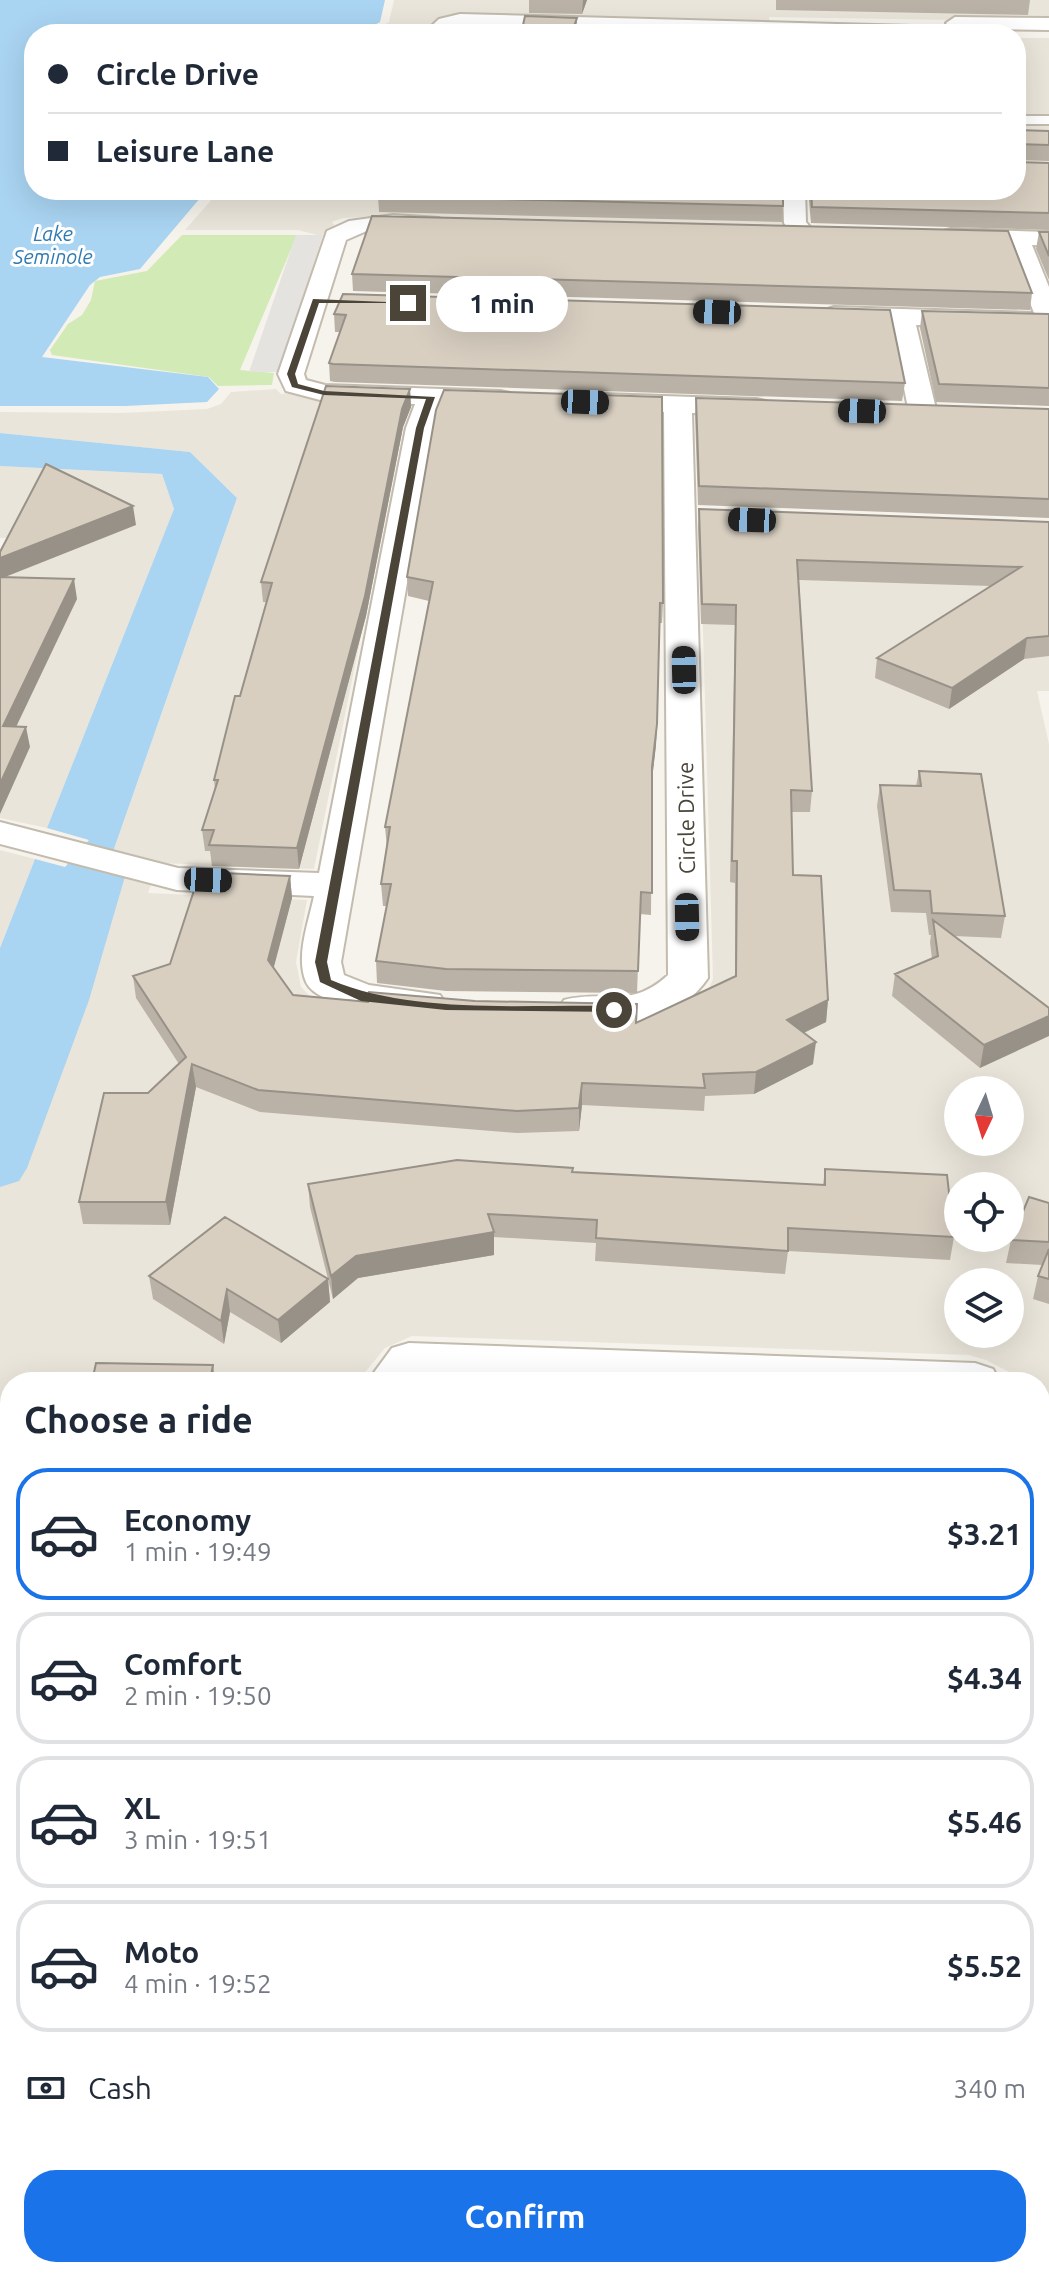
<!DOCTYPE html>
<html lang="en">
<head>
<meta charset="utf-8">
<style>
  body { margin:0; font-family:Ubuntu,sans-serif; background:#f2f2f3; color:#1f2937; height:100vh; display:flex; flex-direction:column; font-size:30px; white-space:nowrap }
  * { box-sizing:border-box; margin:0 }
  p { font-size:26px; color:#747a83 }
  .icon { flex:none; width:44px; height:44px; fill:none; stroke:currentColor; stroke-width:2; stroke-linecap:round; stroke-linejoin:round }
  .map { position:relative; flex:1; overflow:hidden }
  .drawer { position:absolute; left:0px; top:1372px; width:1050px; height:906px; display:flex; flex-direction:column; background:#fff; border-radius:32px 32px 0 0; box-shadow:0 8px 32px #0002 }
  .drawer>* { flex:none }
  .hud { position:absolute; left:24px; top:24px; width:1002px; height:176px; border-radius:32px; box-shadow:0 8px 32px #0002; display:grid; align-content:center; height:176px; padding:0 24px; background:#fff }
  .needle { width:52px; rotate:184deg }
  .fabs { position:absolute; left:944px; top:1076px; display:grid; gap:16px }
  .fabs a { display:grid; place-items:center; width:80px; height:80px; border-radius:50%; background:#fff; box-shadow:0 8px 32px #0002; font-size:40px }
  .end { position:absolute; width:36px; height:36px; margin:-18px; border:10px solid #4b4439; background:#fff; box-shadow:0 0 0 4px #fff }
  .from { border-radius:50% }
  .bubble { position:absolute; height:56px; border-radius:28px; background:#fff; box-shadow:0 8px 32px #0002; font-size:26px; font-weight:600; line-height:56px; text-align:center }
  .car { position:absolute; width:24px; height:48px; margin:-24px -12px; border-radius:10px; box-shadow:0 0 6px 2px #0007; background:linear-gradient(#222 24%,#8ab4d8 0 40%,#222 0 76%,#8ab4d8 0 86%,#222 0) }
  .hud b { display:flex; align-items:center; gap:28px; height:76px; font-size:30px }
  .hud b+b { border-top:2px solid #e0e1e3 }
  .hud i { width:20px; height:20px; background:#1f2937 }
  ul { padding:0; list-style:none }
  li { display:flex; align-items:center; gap:24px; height:132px; margin:0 16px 12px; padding:0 8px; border:4px solid #e0e1e3; border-radius:32px }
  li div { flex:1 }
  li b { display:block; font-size:30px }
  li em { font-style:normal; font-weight:600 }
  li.active { border-color:#1a73e8 }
  li>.icon { width:72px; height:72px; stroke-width:1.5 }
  h2 { padding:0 24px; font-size:36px; line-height:96px }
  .pay { display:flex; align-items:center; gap:20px; height:88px; padding:0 24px; font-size:30px }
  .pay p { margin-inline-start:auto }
  .primary-button { display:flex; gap:16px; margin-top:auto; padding:16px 24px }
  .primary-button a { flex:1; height:92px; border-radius:32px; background:#1a73e8; color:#fff; font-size:32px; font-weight:600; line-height:92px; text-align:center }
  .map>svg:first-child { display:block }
  .residential { fill:#eae5da; fill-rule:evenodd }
  .green { fill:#d2eab5 }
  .parking { fill:#e5e3e0 }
  .water { fill:#a9d4f2 }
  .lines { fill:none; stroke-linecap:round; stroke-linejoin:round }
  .canal { fill:#a9d4f2; fill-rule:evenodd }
  .lane-casing { stroke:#c2bbae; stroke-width:4 }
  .street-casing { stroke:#c2bbae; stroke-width:4 }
  .lane { fill:#fff; fill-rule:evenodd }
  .street { fill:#fff; fill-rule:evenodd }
  .wall { fill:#bab2a6 }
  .shaded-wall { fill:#979187 }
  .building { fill:#d8cfc1; stroke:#979187; stroke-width:2 }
  .route { fill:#4b4439 }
  .labels { text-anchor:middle; stroke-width:6; stroke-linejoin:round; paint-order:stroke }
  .far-water-label { font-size:20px; font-style:italic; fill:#2e7ab2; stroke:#fff }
  .street-label { font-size:22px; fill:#4b4439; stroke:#fff }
</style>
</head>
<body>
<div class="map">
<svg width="1049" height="2277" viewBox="0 0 1049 2277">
  <rect width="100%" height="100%" fill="#f6f3ec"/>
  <path class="residential" d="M394 0H1049V19L1022 21 769 17 770 23 1049 28V30L859 28 450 15 435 22 420 34H369L389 22Z
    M464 23 837 34H444Z
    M1016 38H1049V165L1016 164Z
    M202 190H780L783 226 381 216 343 218 332 222 334 225 321 236 298 230H185L213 198Z
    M276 389 281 394 291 393 321 401 411 404 403 427 314 869 159 863 148 893 307 900 296 962 301 987 311 997 355 1014 642 1028 687 1010 709 988 713 979 700 527 1049 539V691H1037L1049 744V1393L1040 1389V1382H1028L986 1360 969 1355 412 1336 385 1348 357 1382H10V2268H304L303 2277H0V1174L237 498 190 452 0 433V412L122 413 207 409 221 404 231 392ZM958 1090H1010V1142H958ZM958 1186H1010V1238H958ZM958 1282H1010V1334H958Z
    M0 466 162 474 174 509 47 828 0 818V556L9 538H0Z
    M0 850 35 859 0 948Z
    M1040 1477 1049 1504V2277H390L391 2268H1040Z"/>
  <path class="green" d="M182 235H297L240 370 274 373 272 385 218 386 209 377 52 355 50 350 68 324 82 315 91 300 95 281 147 271Z"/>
  <path class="parking" d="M296 235H323L278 372H249Z"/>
  <path class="water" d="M0 0H385L380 22 358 34H34V190H185L201 197 140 269 100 277 90 285 42 357 208 377 219 389 207 402 125 406H0Z
    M0 433 190 452 237 498 0 1174V948L35 859 65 867 89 840 47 828 174 509 162 474 0 466Z"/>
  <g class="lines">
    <path class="canal" d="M105 852 121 856 128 866 89 1000 27 1168 19 1181 0 1187V1099L39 1000 82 866 89 856Z"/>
    <defs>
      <path id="lane" d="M1016 116H1049V124H1016Z"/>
      <path id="street" d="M460 14 950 27 946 23 955 17 1049 18V30L989 29 996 34H792L460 24 443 34H423L439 19Z
        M783 190H805L806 222 814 232 810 237H794L784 223Z
        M393 215 439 218 442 223 439 228 431 230H369L346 240 304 374 306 380 325 385 500 391 510 393 514 399 510 405H442L434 428 341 962 344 975 369 985 440 995 446 1004 440 1013C414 1020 318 1010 306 982 295 956 309 921 314 896L177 890 0 844V822L178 868 319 873 406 428 415 404 324 401 286 391 278 374 327 231 349 221Z
        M951 229 1049 232V246L1032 245 1049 287V329L916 325 937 413 933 419 923 421 913 419 909 413 891 324 834 323 825 320 821 315 825 310 834 307 1034 313 1008 245 943 241 939 236 943 231Z
        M601 394 756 399 766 401 770 407 766 413 756 415 692 413 708 978C678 1023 614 1031 564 1018L558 1009 564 1000C607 989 630 1010 668 975L664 412 591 408 587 402 591 396Z
        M409 1343 975 1363 993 1369 1000 1382H367L392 1348Z
        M1040 1399 1049 1402V1442L1040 1440Z
        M312 2268H382V2277H312Z"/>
    </defs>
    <use href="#lane" class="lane-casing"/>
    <use href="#street" class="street-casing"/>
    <use href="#lane" class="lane"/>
    <use href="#street" class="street"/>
  </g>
  <path class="wall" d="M529 0H587L582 14 529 13Z
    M776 0H1030L1028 15 776 10Z
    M1016 130 1049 131V161L1016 160V162L1049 163V230L811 223 808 190H1016Z
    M378 196 783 206 782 222 379 212Z
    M1039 232H1049V280L1036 249Z
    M352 274 1032 293 1030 310 353 291Z
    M343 294 905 383 902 401 335 382 330 381 329 363 340 332H335L334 314Z
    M922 311 1049 314V406L936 402 920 328Z
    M410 389 411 407 403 427 366 616 299 869 212 866 210 851H205L202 830 215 790 214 780 240 696 266 602H263L261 582Z
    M696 398 1049 409V518L698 505 695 416Z
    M699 509 1049 522V656L1024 659 949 709 875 678 877 658 991 586 799 580 812 791 810 812H791L793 875 828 1000 826 1022 804 1033 813 1064 754 1094 705 1096 704 1111 582 1105 579 1131 517 1133 260 1112 196 1087 170 1225 83 1224 79 1202 148 1093 179 1064 136 998 133 976 170 964 290 876 292 898 273 968 293 995 636 1023 735 977V883L730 882 735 625 701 624 698 528Z
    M407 577 663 603 662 623H660L656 745 652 779 651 915 640 914 637 993 446 991 377 983 376 961 387 906H383L381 884 387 848 385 827 429 601 408 596Z
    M919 771 1005 916 1001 938 954 936 1049 1008 980 1068 892 996 895 974 932 959 930 942 931 935H929L926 913 891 912 877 806 880 785 916 786Z
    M825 1169 954 1237 950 1260 788 1251 785 1274 595 1261 596 1243 494 1237V1255L358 1278 333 1299 310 1207 308 1184 573 1172 823 1185Z
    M1049 1203V1304L1033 1299 1038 1276 1042 1265 1006 1263 1011 1240Z
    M149 1276 328 1279 330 1302 281 1343 230 1312 224 1344 153 1299Z
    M1040 1755 1049 1762V1889L1040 1883Z
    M10 2087V2165L3 2148Z
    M910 2268H1040L1049 2277H909Z"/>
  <path class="shaded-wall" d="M583 0H587L582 14Z
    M577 18 576 34H571Z
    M410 389 411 407 403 427 366 616 299 869 297 848 402 409Z
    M133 506 136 525 0 579V558Z
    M74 579 77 599 7 746 3 726Z
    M1027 638 1024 659 949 709 952 688Z
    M657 724 656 745 651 788 652 767Z
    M26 727 30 747 0 814V784Z
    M290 876 292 898 270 982 268 960Z
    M828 1000 826 1022 784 1042 787 1020Z
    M1049 1016V1036L980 1068 984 1045Z
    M816 1042 813 1064 754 1094 756 1072Z
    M192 1064 196 1087 170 1225 166 1202Z
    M582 1083V1105L579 1131V1108Z
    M494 1232V1255L358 1278 333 1299 331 1276 356 1256Z
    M328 1279 330 1302 281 1343 278 1320Z
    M227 1289 230 1312 224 1344 221 1321Z
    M213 1365 215 1382H210Z"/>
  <path class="building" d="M525 16 577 18 571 34H521Z
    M1016 130 1049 131V145L1016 144V162L1049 163V213L812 207 811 190H1016Z
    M380 190H783V206L378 196Z
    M372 216 1008 231 1032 293 352 274Z
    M1039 232H1049V256Z
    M343 294 890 310 905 383 333 364 329 363 346 315 334 314Z
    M922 311 1049 314V388L939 384Z
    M326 386 410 389 402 409 365 596 297 848 209 845 214 830H202L218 780H214L235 696H240L272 583 261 582Z
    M444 390 662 397 663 603H660L657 724 652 767V893L641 892 638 971 446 969 376 961 391 884H381L390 827H385L433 582 407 577 436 410Z
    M696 398 1049 409V499L699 486Z
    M46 464 133 506 0 558V552Z
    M699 509 1049 522V636L1027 638 952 688 877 658 1021 567 797 560 812 791 791 790 793 875 821 876 828 1000 787 1020 816 1042 756 1072 703 1074 705 1088 582 1083 579 1108 517 1111 258 1090 192 1064 166 1202H79L104 1093H148L186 1057 133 976 170 964 200 872 290 876 268 960 293 995 368 1002 369 992 475 1001 637 1004 636 1023 736 976 737 861H732L736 605 702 604Z
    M0 577 74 579 3 726 26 727 0 784Z
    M919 771 981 774 1005 916 932 913 930 891 894 890 880 785 921 786Z
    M933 920 1049 1008V1016L984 1045 895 974 938 956Z
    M457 1160 573 1168 572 1172 825 1185V1169L947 1175 954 1237 788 1228V1251L596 1238 597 1220 488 1214 494 1232 356 1256 331 1276 308 1184Z
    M1029 1197 1049 1203V1242L1011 1240Z
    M225 1217 328 1279 278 1320 227 1289 221 1321 149 1276Z
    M1049 1249V1279L1038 1276Z
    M96 1363 213 1365 210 1382H92Z
    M1040 1755 1049 1762V1863L1040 1856Z
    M10 2087V2147L3 2148Z
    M1040 2249 1049 2252V2277H912L913 2268H1040Z
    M528 2268H706V2277H527Z"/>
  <path class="route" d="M313 299 412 303H319L295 374 298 384 324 391 435 397 424 428 327 962 331 980C414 1015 525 1004 614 1006L619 1007V1012L446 1010 361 1001 320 982 315 962 416 428 426 399 324 395 292 387 287 374Z"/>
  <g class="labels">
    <g class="far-water-label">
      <text x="53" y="241">Lake<tspan x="53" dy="23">Seminole</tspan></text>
    </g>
    <g class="street-label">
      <text transform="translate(686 818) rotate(-91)" y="8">Circle Drive</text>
    </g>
  </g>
</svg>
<div class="fabs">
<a><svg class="needle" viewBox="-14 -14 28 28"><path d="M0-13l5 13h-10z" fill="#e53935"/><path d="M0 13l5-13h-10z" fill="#747a83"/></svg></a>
<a><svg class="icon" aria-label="locate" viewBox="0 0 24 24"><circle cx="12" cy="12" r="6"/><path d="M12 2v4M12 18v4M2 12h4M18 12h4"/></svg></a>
<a><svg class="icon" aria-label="layers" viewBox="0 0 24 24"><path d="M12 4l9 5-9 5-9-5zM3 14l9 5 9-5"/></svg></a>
</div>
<i class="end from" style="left:614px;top:1010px"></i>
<i class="end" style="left:408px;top:303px"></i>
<div class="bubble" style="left:436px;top:276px;width:132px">1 min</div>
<i class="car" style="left:717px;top:312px;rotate:272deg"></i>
<i class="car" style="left:585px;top:402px;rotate:92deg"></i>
<i class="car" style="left:862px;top:411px;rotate:272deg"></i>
<i class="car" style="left:752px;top:520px;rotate:272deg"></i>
<i class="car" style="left:684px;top:670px;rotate:359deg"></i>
<i class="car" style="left:208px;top:880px;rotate:92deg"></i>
<i class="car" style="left:687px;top:917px;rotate:179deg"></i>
<div class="hud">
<b><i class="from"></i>Circle Drive</b>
<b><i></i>Leisure Lane</b>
</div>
<section class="drawer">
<h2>Choose a ride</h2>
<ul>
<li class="active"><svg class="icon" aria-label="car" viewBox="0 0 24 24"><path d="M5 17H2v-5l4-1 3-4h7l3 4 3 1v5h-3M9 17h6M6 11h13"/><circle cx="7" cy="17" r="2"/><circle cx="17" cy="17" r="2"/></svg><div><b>Economy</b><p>1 min · 19:49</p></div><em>$3.21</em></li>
<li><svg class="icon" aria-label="car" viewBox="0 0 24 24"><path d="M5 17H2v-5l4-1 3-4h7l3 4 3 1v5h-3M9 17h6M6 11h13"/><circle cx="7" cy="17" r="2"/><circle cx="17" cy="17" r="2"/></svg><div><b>Comfort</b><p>2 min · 19:50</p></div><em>$4.34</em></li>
<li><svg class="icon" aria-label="car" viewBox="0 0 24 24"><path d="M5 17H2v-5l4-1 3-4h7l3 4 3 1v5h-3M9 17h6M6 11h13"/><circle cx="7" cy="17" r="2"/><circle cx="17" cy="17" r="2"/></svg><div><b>XL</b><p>3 min · 19:51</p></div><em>$5.46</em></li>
<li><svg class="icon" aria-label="car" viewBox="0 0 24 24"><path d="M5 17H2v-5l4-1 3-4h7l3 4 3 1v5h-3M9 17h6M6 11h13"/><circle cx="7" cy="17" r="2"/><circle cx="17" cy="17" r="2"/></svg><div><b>Moto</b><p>4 min · 19:52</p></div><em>$5.52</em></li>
</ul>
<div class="pay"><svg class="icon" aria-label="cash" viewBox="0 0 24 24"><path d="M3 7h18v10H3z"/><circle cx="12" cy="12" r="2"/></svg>Cash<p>340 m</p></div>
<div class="primary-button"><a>Confirm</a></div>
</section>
</div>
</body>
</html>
